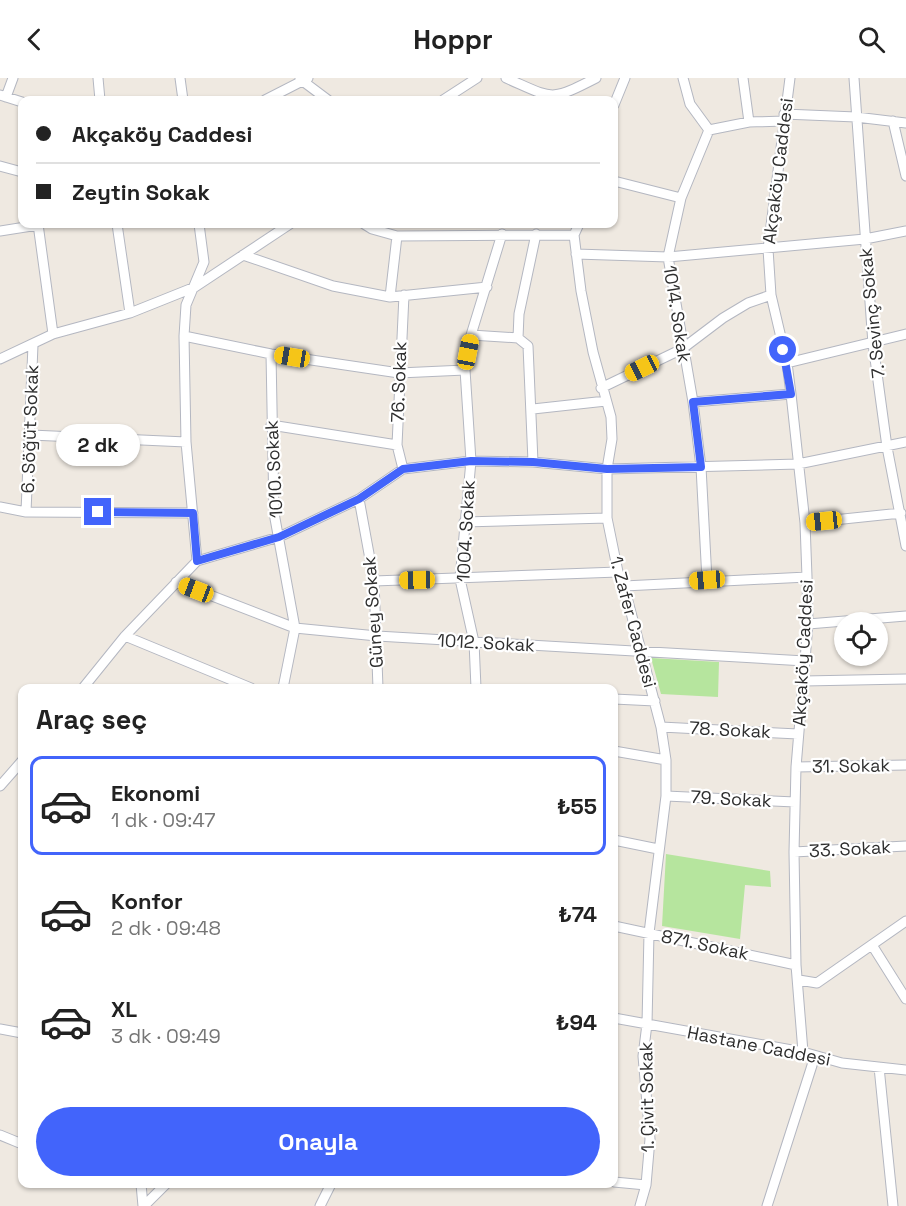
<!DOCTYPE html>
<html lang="tr">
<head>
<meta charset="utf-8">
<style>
  body { margin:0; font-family:"Space Grotesk",sans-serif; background:#f2f2f2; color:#222; height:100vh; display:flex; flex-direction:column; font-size:22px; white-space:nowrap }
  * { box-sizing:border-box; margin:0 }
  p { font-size:20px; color:#767676 }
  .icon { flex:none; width:33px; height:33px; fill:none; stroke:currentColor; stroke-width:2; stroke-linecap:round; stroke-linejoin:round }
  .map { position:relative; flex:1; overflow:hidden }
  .details { position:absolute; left:18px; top:606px; width:600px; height:504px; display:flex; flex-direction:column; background:#fff; border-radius:12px; box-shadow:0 2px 4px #0004 }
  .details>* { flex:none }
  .top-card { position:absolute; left:18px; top:18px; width:600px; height:132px; border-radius:12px; box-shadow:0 2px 4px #0004; display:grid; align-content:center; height:132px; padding:0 18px; background:#fff }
  .fabs { position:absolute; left:834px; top:534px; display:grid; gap:12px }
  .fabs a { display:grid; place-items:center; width:54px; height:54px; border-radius:50%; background:#fff; box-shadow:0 2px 4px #0004; font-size:30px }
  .end { position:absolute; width:27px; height:27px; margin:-14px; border:8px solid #4264fb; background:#fff; box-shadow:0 0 0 3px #fff }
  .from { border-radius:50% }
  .bubble { position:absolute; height:42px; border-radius:21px; background:#fff; box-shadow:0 2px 4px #0004; font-size:20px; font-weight:700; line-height:42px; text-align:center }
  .car { position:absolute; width:18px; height:36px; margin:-18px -9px; border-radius:8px; box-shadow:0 0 4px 2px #0007; background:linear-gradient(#f5c518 24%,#345 0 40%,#f5c518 0 76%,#345 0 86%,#f5c518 0) }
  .top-card b { display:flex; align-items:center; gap:21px; height:57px; font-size:22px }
  .top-card b+b { border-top:2px solid #e0e0e0 }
  .top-card i { width:15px; height:15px; background:#222 }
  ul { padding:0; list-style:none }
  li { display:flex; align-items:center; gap:18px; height:99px; margin:0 12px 9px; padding:0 6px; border:3px solid transparent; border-radius:12px }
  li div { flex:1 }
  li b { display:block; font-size:22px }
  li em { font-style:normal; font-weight:700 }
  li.selected { border-color:#4264fb }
  li>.icon { width:54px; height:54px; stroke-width:1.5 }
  h2 { padding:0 18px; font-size:27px; line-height:72px }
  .cta { display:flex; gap:12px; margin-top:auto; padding:12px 18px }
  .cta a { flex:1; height:69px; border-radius:36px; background:#4264fb; color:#fff; font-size:24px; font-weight:700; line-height:69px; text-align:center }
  header { display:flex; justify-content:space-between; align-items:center; height:78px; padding:0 18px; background:#fff; font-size:27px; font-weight:700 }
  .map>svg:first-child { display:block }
  .green { fill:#b6e59e }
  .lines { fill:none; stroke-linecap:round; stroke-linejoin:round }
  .minor-casing { stroke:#b4b7c1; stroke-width:11 }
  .minor { stroke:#fff; stroke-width:9 }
  .route { stroke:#4264fb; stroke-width:8 }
  .labels { text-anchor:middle; stroke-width:4.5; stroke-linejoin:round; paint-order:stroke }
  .street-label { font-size:18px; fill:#2e2e2e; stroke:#fff }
</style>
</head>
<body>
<header><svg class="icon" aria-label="back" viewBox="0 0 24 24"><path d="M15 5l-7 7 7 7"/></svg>Hoppr<svg class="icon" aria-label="search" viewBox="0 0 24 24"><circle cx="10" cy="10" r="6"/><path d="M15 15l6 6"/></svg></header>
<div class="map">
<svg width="906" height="1128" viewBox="0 0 906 1128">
  <rect width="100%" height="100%" fill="#efe9e1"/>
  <path class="green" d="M651 580 719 584 718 619 661 616Z
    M666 776 770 793 771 809 745 807 740 861 662 848Z"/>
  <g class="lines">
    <defs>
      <path id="minor" d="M98 0 100 22
        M180 0 183 22
        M506 0C554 21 549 24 596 0
        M683 0 690 26 709 52
        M743 0 749 44
        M790 0 768 171 771 217 787 285 791 316 805 445 807 499 808 546 796 689 794 774 796 887 803 974
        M854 0 873 266 887 369 906 468
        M300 1 328 22
        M0 17 22 24
        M6 19 13 0
        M265 22 308 0
        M443 22 477 0
        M614 27 625 0
        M784 36 856 39 906 45
        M893 43 906 98
        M0 88 22 94
        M614 103 681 120
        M38 146 53 256
        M117 146 130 235
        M364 146 372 151 397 158 574 157
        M579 146 574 157 581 213 593 274 611 339 612 361 607 391V440L618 494 624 508 661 649 666 682V718L649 855 647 946 643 978 650 1061 646 1107 640 1128
        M0 153 38 147
        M576 176 668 179 865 161 906 153
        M243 177 333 208 390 219 487 209
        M390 219 397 158
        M471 257 518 260
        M184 258 271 276 399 295 465 292
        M271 276 274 435 295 550 283 610
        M0 281 53 256 130 235 195 209 290 146
        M787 285 906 256
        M601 310 682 271 723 240 748 225 771 217
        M693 324 791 316
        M533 331 606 323
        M271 347 397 367
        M31 357 186 364
        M533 384 528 268 518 260 519 236 536 156
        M403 391 397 367 404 217
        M359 421 374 503 378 610
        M0 429 26 434 193 435
        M26 434 33 267
        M464 444 607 440
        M805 445 901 435
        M197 483 279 459 359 421 403 391 471 383 533 384 607 391 798 386 906 364
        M707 502 701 389 693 324 668 179 681 120 709 52 749 44 784 43
        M374 503 618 494
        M176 504 295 550 377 558 805 583
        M624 508 807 499
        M808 546 906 538
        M125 558 251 610
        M804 603 906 601
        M83 610 125 558 197 483 186 364 184 258 186 227 204 184 199 146
        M476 610 474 564 460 501 471 383 465 292 471 257 502 156
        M614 621 655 623
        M661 649 798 656
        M614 673 666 682
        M796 689 906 687
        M0 708 22 683
        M666 718 795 724
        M614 762 658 771
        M794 774 906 768
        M614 848 796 887
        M872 867 906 921
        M799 902 817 905 906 843
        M614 940 803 974 842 985 906 992
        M0 951 22 955
        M879 989 893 1128
        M0 1057 22 1066
        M614 1104 646 1107
        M141 1106 143 1128
        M144 1128 166 1106
        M320 1128 331 1106
        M767 1128 815 978"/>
    </defs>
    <use href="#minor" class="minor-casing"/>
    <use href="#minor" class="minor"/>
  </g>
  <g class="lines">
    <path class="route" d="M98 434 193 435 197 483 279 459 359 421 403 391 471 383 533 384 607 391 701 389 693 324 791 316 783 272"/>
  </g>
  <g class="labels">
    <g class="street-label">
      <text transform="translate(778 93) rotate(-83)" y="6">Akçaköy Caddesi</text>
      <text transform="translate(872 235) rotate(-96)" y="6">7. Sevinç Sokak</text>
      <text transform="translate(677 236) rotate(81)" y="6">1014. Sokak</text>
      <text transform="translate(399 304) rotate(-88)" y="6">76. Sokak</text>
      <text transform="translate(30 351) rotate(-88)" y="6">6. Söğüt Sokak</text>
      <text transform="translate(274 391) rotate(-93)" y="6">1010. Sokak</text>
      <text transform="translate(466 453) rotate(-87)" y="6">1004. Sokak</text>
      <text transform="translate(373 534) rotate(-94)" y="6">Güney Sokak</text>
      <text transform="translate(633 544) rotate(75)" y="6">1. Zafer Caddesi</text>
      <text transform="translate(486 565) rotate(3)" y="6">1012. Sokak</text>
      <text transform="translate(803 575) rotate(-87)" y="6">Akçaköy Caddesi</text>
      <text transform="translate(730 652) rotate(3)" y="6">78. Sokak</text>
      <text transform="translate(851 688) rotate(-1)" y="6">31. Sokak</text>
      <text transform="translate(731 721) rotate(3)" y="6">79. Sokak</text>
      <text transform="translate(850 771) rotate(-3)" y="6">33. Sokak</text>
      <text transform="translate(705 867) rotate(12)" y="6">871. Sokak</text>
      <text transform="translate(759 968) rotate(11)" y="6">Hastane Caddesi</text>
      <text transform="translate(647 1019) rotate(-91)" y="6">1. Çivit Sokak</text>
    </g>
  </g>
</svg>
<div class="fabs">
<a><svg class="icon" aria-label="locate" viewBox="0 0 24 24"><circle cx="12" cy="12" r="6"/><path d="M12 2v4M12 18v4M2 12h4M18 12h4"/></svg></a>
</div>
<i class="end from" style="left:783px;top:272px"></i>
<i class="end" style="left:98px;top:434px"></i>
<div class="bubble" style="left:56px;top:346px;width:84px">2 dk</div>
<i class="car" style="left:468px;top:274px;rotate:11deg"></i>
<i class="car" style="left:292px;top:279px;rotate:279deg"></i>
<i class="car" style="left:642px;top:290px;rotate:244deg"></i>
<i class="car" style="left:824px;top:443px;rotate:264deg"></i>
<i class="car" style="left:417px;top:502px;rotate:269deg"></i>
<i class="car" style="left:707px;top:502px;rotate:266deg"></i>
<i class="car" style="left:196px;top:512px;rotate:291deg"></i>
<div class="top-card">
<b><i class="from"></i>Akçaköy Caddesi</b>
<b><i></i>Zeytin Sokak</b>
</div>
<section class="details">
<h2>Araç seç</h2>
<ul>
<li class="selected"><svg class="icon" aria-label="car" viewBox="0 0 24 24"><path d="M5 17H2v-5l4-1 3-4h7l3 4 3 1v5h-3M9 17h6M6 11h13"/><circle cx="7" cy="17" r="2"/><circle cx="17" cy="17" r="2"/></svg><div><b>Ekonomi</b><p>1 dk · 09:47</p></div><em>₺55</em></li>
<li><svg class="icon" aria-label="car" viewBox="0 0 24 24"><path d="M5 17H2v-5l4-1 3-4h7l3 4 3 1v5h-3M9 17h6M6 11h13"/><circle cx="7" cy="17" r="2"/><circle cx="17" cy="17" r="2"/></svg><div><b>Konfor</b><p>2 dk · 09:48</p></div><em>₺74</em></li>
<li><svg class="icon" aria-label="car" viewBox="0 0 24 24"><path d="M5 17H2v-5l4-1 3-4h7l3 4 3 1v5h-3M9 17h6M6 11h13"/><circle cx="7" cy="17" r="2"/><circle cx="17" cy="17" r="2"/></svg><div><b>XL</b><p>3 dk · 09:49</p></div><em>₺94</em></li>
</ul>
<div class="cta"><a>Onayla</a></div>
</section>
</div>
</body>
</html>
